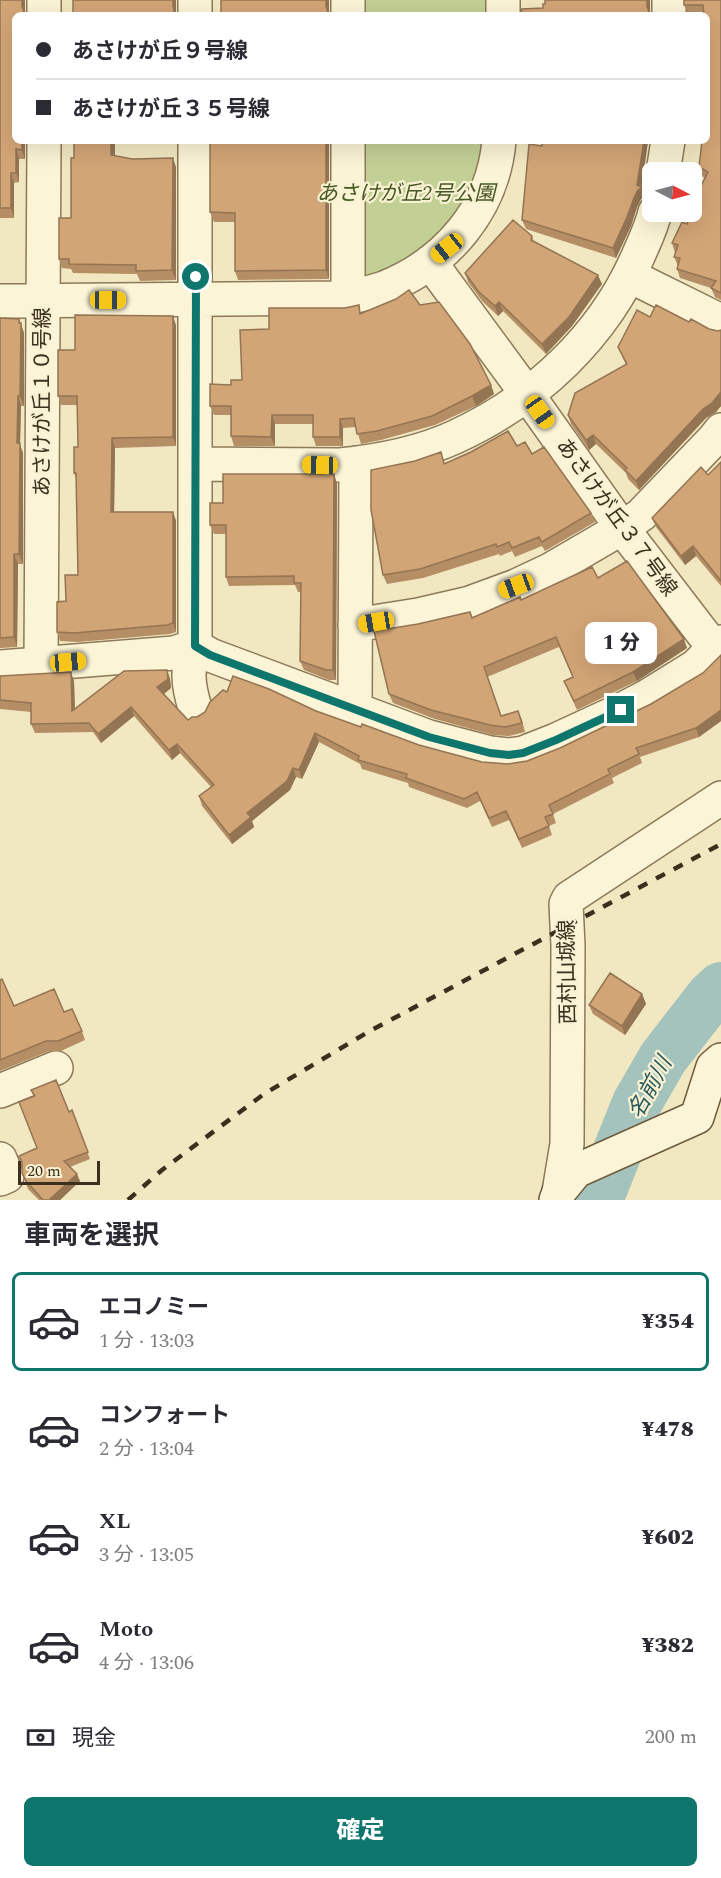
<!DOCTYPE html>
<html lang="ja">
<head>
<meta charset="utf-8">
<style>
  body { margin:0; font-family:Spectral,"Noto Sans JP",serif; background:#f7f7f7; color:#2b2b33; height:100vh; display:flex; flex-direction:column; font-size:22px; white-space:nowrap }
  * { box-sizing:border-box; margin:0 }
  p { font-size:20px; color:#7c7c81 }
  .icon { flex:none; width:33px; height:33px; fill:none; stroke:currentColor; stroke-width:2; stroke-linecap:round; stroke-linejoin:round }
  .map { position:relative; height:1200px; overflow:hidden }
  .drawer { display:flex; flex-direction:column; background:#fff; flex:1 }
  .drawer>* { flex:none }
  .banner { position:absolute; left:12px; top:12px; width:698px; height:132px; border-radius:9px; box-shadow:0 6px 24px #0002; display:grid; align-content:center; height:132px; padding:0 24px; background:#fff }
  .needle { width:39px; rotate:96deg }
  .tools { position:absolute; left:642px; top:162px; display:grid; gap:12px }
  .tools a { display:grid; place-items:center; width:60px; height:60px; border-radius:9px; background:#fff; box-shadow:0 6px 24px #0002; font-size:30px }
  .scale { position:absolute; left:18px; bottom:15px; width:82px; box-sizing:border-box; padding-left:6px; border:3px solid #3b2f1d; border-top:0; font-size:16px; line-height:21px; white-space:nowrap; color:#3b2f1d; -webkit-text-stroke:4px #f8f1d3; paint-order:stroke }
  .end { position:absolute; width:27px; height:27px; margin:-14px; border:8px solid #0f766e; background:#fff; box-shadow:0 0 0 3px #fff }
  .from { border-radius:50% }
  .bubble { position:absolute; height:42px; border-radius:9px; background:#fff; box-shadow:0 6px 24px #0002; font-size:20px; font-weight:800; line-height:42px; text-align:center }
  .car { position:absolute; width:18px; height:36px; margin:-18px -9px; border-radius:8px; box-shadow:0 0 4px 2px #0007; background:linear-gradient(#f5c518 24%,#345 0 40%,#f5c518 0 76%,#345 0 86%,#f5c518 0) }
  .banner b { display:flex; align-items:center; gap:21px; height:57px; font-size:22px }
  .banner b+b { border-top:2px solid #e1e1e2 }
  .banner i { width:15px; height:15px; background:#2b2b33 }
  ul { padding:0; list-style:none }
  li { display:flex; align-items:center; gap:18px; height:99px; margin:0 12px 9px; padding:0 12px; border:3px solid transparent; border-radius:9px }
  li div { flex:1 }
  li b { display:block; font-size:22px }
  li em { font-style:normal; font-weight:800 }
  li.selected { border-color:#0f766e }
  li>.icon { width:54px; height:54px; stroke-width:1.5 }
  h2 { padding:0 24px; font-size:27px; line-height:72px }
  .pay { display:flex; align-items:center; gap:15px; height:66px; padding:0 24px; font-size:22px }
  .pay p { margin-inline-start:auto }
  .action { display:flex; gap:12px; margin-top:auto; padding:12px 24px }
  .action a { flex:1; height:69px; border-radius:9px; background:#0f766e; color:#fff; font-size:24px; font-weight:800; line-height:69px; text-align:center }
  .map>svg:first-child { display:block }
  .park { fill:#c3d095 }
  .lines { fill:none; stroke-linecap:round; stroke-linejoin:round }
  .river { stroke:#a5c3bd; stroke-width:50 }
  .street-casing { stroke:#8c7958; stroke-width:36 }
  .secondary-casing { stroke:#6e5a3b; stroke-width:36 }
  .street { stroke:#fbf4d6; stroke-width:33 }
  .secondary { stroke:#fbf4d6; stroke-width:33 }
  .rail { stroke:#3b2f1d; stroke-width:4.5; stroke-dasharray:10 10; stroke-linecap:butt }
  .wall { fill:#b58e65 }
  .shaded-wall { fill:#937453 }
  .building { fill:#d2a576; stroke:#937453; stroke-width:1.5 }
  .route { stroke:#0f766e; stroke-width:8 }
  .labels { text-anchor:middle; stroke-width:4.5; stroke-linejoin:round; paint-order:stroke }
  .park-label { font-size:21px; font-style:italic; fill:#465922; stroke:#f8f1d3 }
  .street-label { font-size:21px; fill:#3b2f1d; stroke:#f8f1d3 }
  .water-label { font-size:22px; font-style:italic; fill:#2b5a5c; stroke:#f8f1d3 }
</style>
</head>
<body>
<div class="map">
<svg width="721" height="1200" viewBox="0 0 721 1200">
  <rect width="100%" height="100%" fill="#f1e8c2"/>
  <path class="park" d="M357 0H487V15H357Z
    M356 141H484C481 162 476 184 464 202 451 224 419 252 396 264 387 269 376 272 366 276L355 269Z"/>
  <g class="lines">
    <path class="river" d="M598 1200 637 1103 663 1058 711 996 721 987"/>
    <defs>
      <path id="street" d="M195 0V15
        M348 0V15
        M669 0V15
        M44 15V0
        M503 15V0
        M348 141V298
        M663 172 668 141
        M430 262 527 394 622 528 714 648 721 642
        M630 276 721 321
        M0 301 348 298C360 295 372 292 384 288 447 263 493 209 499 141
        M195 464 340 465C379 461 420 453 455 437 536 400 604 336 639 254 645 240 652 226 655 212
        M355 625 418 615 470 603 516 586 550 570 622 528 641 515 713 440 721 430
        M41 663 44 141
        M0 667 174 653 195 646 210 655 429 737 490 753 509 755 523 753 556 740 621 710 646 697 696 666 714 648
        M195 708C188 685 186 669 195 646V141
        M355 709 356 463
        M0 1091 56 1068
        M0 1159 7 1176 0 1179
        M559 1192 567 1144 568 946 566 904 569 898 721 798"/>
      <path id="secondary" d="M556 1200 559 1192 576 1171 697 1117 713 1067 721 1060"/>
    </defs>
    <use href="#street" class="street-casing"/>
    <use href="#secondary" class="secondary-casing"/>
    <use href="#street" class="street"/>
    <use href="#secondary" class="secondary"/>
    <path class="rail" d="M128 1200 162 1170 264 1094 368 1032 721 844"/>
  </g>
  <path class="wall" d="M0 0H25V15H15V141H25V159H19V182L14 183V218H0Z
    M721 0V300L715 297 711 288 680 278 677 269 678 266 674 257 675 253 672 243 687 224 705 178 703 177 699 167 706 141V15L688 14 684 5Z
    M329 141V279L238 280 235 271V222H214L210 212 229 142Z
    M648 141 642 187 646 196 641 199 637 207 631 226 616 258 526 229 522 220 542 146Z
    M115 156 176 167V280L140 281 137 274 73 273 71 269 62 268 59 259 71 218 74 158Z
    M532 236 534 242 602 284 572 326 546 354 503 311 498 316 482 301 468 282 465 273Z
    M420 305 491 385 494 394 476 406 435 425 381 440 361 444 356 427 343 428V446H316L313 437V424H275V446H234L231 436V415H214L210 406 231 385 242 380 269 329 362 313Z
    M650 317 689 322 709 329 718 331 721 330V406L716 412 706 418 639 490 628 479 626 473 596 444 589 450 571 424 568 415 626 365 618 347Z
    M0 318 19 319 24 333V406H21L20 445 23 453V564H18L17 647 0 648Z
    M176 325V446L115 448 114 512H173L176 521V632L170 634 78 642 60 641 57 632 66 601 78 575 77 480 74 473 78 447V405H61L58 396 75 350Z
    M517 446 532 454 591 513 595 522 545 551 542 546 515 557 512 551 500 556 499 554 423 578 387 584 383 575 445 463Z
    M721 462V586L696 556 685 565 656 527 652 518 708 475Z
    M334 474 337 484 336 680H329L304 670 300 661 301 592H298L295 585 229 586 226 577V534H214L210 525 223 503Z
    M598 578 687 648 637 681 577 710 564 681 573 677 559 647 487 677 501 716 518 711 522 720 525 732 509 736 493 735 435 719 393 703 389 694 470 612 472 617 521 600Z
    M721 655V721L699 737 640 757 642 763 612 778 614 783 553 814 556 823 549 826 552 835 522 848 509 820 492 827 480 801 467 808 409 787 408 783 362 769 360 764 319 742 302 779 296 777 290 790 252 821 254 827 232 844 202 806 199 796 211 787 180 753 172 760 134 716 101 743 93 732 35 733 31 724V712L0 709V676L74 681 75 709 167 670 170 679 171 688 164 694 188 720 197 717 205 712 227 692 316 711 361 727 419 745 482 762 508 764 527 761 560 748 651 704 703 673Z
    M0 980 14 1006 64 1012 82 1031 85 1040 61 1051H49L0 1071Z
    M642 994 646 1004 625 1035 593 1014 589 1005Z
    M31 1090 69 1112 72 1110 90 1159 70 1167 80 1181 60 1200H39L28 1189 22 1173 37 1148 34 1097Z"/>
  <path class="shaded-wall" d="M22 0H25V15H24L22 6Z
    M173 0H176V15H175L173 6Z
    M326 0H329V15H328L326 6Z
    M647 0H650V15L647 6Z
    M22 141H25V159L22 150Z
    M111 141H115V165L111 155Z
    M326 141H329V279L326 270Z
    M644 141H648L641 188 642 187 646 196 641 199 637 207 631 226 616 258 613 248 637 185Z
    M16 149 19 159V182L16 173Z
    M173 158 176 167V280L172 270Z
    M11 173 14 183V218L11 208Z
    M598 275 602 284 572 326 546 354 542 344Z
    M499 302 503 311 498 316 495 306Z
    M173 316 176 325V446L173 437Z
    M19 319 24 333V406L20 396Z
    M491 385 494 394 476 406 472 396Z
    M721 392V406L716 412 706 418 639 490 636 481 703 409Z
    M18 396 21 406 20 445 23 453V564L19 554 17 443Z
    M272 415 275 424V446L271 437Z
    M340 419 343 428V446L340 437Z
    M593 435 596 444 589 450 586 440Z
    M112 438 115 448 114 522 111 512Z
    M334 474 337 484 336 680 333 670Z
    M173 512 176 521V632L173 623Z
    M693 546 696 556 685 565 681 556Z
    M14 554 18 564 17 647 14 637Z
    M684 639 687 648 637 681 633 672Z
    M167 670 170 679 171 688 161 696 157 687Z
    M71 672 74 681 75 720 72 711Z
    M131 707 134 716 101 743 98 734Z
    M721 710V721L699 737 696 728Z
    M315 733 319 742 302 779 299 770Z
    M177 744 180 753 172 760 169 750Z
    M293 768 296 777 290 790 252 821 254 827 232 844 229 835 247 813Z
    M642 994 646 1004 625 1035 622 1026Z
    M77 1174 80 1181 60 1200H49Z"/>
  <path class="building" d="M0 0H22V6L25 15H15V141H22V150L16 149V173H11V208H0Z
    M73 0H173V6L175 15H73Z
    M221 0H326V6L329 15H221Z
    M545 0H647V6L650 15H521L522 9 543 8V4H545Z
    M684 0H721V293L711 288 716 281 677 269 680 258 674 257 678 245 672 243 682 222 687 224 690 212H692V204L708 172 699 167 702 141H706V15H704L703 5H684Z
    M74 141H111V155L132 159 173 158 172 270 136 271V265L69 264V259H59V218H71V158H74Z
    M229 141H326V270L235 271V213L210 212V142H229Z
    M542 141H644L637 185 642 187 638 190 634 198 627 217 613 248 522 220 529 144 542 146Z
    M513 220 532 236 531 240 598 275 569 317 542 344 499 302 495 306 479 292 465 273Z
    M409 290 420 305 439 302 470 344 491 385 472 396 432 416 377 431 357 434 354 418 340 419V437H313V415H272L271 437 231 436V406H210V384L231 385V380H242L240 330 269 329V308H345L359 305 360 314 396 299Z
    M656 305 689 322 691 319 709 329 718 331 721 330V392L712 403 703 409 636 481 625 470 627 468 593 435 586 440 568 415 575 393 627 364 618 347 637 310 650 317Z
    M75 315 173 316V437L112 438 111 512H173V623L167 625 74 633 57 632V602L66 601 65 575H78L76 473H74V447H78L77 396H58V350H75Z
    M0 318 19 319V323H21L20 396H18L17 443H20L19 554H14V637L0 638Z
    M508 431 517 446 525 442 532 454 544 447 591 513 542 542 539 537 512 548 509 542 497 547 496 544 420 569 383 575 371 510V470L415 461 441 452 444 464 471 452Z
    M721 462V581L693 546 681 556 652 518 701 467 708 475Z
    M223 474H334L333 670H326L300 661 301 583H294V576L226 577V525H210V503H223Z
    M627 561 684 639 633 672 574 701 564 681 573 677 556 637 484 667 501 716 518 711 522 723 505 727 490 725 431 710 389 694 374 631 418 624 470 612 472 618 520 597 521 600 592 567 598 578Z
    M721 655V710L696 728 636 748 639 754 608 769 610 774 549 805 553 814 545 817 549 826 519 839 506 811 489 818 477 792 464 799 406 778 407 774 358 760 359 756 315 733 299 770 293 768 287 781 247 813 251 817 229 835 199 796 214 785 177 744 169 750 131 707 98 734 89 723 31 724V703L0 700V676L71 672 72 711 124 671 167 670 168 679 157 687 188 720 192 717H197L205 712 210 702 223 690 227 692 233 676 269 689 316 711 361 727 362 724 419 745 482 762 508 764 527 761 560 748 651 704 703 673Z
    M610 973 642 994 622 1026 589 1005Z
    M2 979 14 1006 54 989 64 1012 72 1009 82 1031 58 1041H46L0 1060V980Z
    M56 1080 69 1112 72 1110 88 1152 64 1161 77 1174 49 1200H43L26 1181 22 1173V1162L19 1156 37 1148 19 1102 35 1096 31 1090Z"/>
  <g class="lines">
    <path class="route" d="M196 277 195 646 210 655 429 737 490 753 509 755 523 753 556 740 621 710"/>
  </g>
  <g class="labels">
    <g class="park-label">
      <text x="406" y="200">あさけが丘2号公園</text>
    </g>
    <g class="street-label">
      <text transform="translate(42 402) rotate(-90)" y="7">あさけが丘１０号線</text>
      <text transform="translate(617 517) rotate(54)" y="7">あさけが丘３７号線</text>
      <text transform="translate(567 972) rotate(-91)" y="7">西村山城線</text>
    </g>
    <g class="water-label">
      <text transform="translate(649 1087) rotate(-61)" y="8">名前川</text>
    </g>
  </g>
</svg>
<div class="tools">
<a><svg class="needle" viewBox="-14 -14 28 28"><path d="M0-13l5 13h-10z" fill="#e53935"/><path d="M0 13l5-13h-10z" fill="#7c7c81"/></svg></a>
</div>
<div class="scale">20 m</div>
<i class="end from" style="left:196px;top:277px"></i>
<i class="end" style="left:621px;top:710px"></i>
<div class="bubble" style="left:585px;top:622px;width:72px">1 分</div>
<i class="car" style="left:447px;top:248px;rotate:231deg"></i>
<i class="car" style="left:108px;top:300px;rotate:90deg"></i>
<i class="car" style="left:540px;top:412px;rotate:145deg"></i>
<i class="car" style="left:320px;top:465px;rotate:271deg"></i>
<i class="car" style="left:516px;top:586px;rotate:250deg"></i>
<i class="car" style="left:376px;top:622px;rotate:261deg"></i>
<i class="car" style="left:68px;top:662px;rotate:85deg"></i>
<div class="banner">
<b><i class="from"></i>あさけが丘９号線</b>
<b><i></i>あさけが丘３５号線</b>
</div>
</div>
<section class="drawer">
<h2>車両を選択</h2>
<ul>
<li class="selected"><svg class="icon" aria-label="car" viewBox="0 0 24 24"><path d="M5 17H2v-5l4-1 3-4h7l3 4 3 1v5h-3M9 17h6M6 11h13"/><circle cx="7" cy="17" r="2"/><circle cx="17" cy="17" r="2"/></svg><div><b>エコノミー</b><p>1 分 · 13:03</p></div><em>¥354</em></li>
<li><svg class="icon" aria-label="car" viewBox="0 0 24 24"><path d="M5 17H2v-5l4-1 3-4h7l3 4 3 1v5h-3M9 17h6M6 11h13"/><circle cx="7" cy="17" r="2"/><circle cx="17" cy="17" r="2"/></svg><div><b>コンフォート</b><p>2 分 · 13:04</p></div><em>¥478</em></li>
<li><svg class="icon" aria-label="car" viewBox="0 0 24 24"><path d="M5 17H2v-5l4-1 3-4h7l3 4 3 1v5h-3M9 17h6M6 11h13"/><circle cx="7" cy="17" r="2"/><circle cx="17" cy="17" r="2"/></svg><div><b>XL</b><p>3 分 · 13:05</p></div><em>¥602</em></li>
<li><svg class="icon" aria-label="car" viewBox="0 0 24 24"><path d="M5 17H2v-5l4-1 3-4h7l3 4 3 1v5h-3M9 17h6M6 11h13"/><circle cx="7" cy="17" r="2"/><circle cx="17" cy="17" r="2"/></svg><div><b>Moto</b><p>4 分 · 13:06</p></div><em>¥382</em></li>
</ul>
<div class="pay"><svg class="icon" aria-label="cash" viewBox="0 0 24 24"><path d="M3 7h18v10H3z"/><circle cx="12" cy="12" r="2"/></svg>現金<p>200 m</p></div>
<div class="action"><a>確定</a></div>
</section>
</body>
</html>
